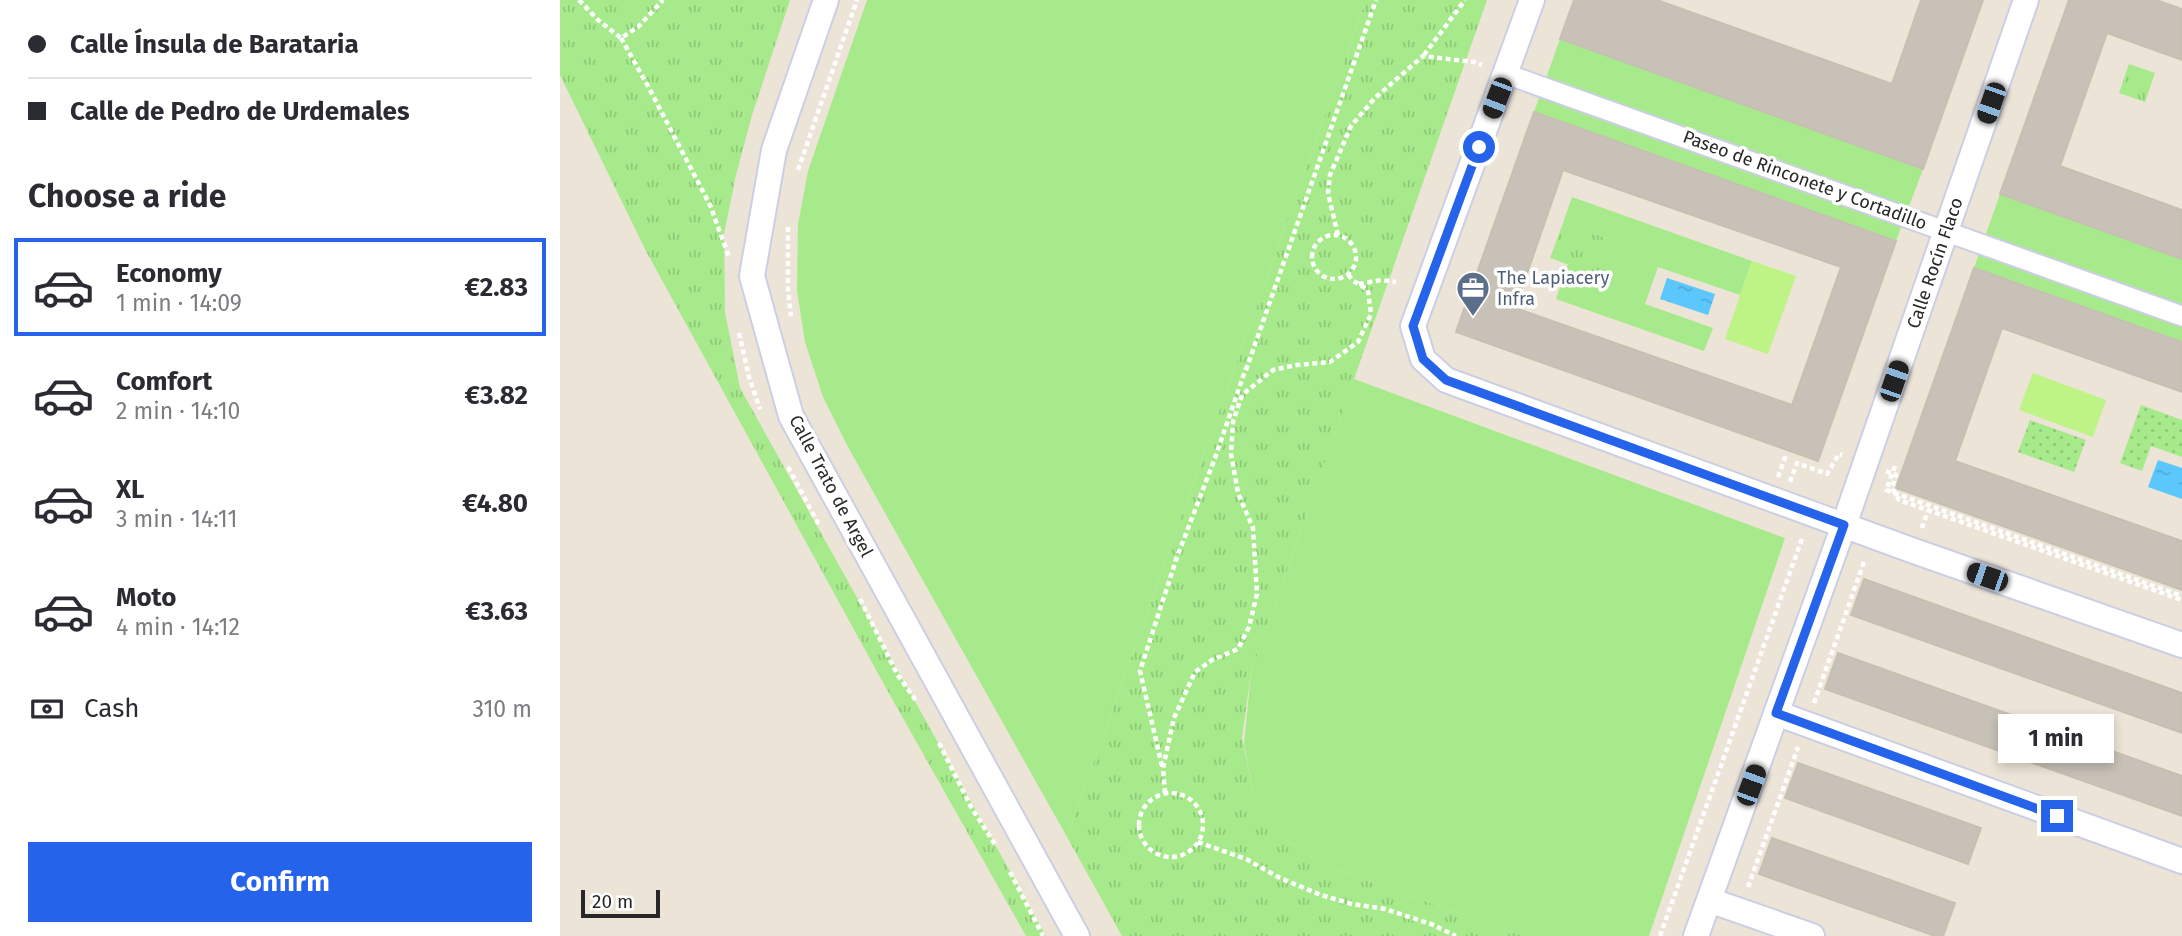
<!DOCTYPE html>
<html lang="en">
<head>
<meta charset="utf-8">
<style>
  body { margin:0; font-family:"Fira Sans",sans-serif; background:#f2f2f3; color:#2b2b33; height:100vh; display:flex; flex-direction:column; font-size:26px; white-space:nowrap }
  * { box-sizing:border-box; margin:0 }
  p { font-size:23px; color:#7c7c81 }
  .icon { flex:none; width:38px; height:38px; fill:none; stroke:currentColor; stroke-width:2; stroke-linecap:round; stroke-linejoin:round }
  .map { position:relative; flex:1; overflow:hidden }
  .drawer { display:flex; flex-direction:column; background:#fff; width:560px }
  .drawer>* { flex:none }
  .top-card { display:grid; align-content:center; height:154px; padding:0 28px; background:#fff }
  .scale { position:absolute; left:21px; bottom:18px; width:79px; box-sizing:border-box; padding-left:7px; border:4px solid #272727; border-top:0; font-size:19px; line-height:24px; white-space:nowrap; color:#272727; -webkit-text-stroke:5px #fff; paint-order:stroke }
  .end { position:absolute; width:32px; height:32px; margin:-16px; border:9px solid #2563eb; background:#fff; box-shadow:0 0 0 4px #fff }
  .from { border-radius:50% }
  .bubble { position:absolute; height:49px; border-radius:0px; background:#fff; box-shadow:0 4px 10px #0003; font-size:23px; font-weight:700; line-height:49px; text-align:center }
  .car { position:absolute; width:21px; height:42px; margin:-21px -10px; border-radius:9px; box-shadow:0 0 5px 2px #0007; background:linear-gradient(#222 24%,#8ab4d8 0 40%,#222 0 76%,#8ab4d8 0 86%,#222 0) }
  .top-card b { display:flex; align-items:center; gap:24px; height:66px; font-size:26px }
  .top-card b+b { border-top:2px solid #e1e1e2 }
  .top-card i { width:18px; height:18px; background:#2b2b33 }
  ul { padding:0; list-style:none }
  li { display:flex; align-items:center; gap:21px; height:98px; margin:0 14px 10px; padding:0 14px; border:4px solid transparent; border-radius:0px }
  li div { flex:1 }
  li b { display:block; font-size:26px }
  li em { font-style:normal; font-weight:700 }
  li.current { border-color:#2563eb }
  li>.icon { width:63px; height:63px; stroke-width:1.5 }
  h2 { padding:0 28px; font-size:32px; line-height:84px }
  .pay { display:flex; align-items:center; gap:18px; height:77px; padding:0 28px; font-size:26px }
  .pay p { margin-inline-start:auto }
  .action { display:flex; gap:14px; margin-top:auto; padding:14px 28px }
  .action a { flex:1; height:80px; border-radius:0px; background:#2563eb; color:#fff; font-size:28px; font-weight:700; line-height:80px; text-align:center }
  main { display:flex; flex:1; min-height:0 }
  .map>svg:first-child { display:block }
  .grass { fill:#a6ea8b }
  .park { fill:url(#park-tufts) }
  .garden { fill:url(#garden-dots) }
  .pitch { fill:#bef385 }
  .water { fill:url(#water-ripples) }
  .building { fill:#c7c1b7; stroke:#c7c0b0; stroke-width:2; fill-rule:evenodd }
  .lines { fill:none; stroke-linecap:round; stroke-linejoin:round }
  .pedestrian-casing { stroke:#cccfe3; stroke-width:23 }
  .minor-casing { stroke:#cccfe3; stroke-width:28 }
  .path { stroke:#fff; stroke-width:4.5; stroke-dasharray:5 3.5; stroke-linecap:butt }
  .pedestrian { stroke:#fff; stroke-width:19 }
  .minor { stroke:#fff; stroke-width:24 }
  .route { stroke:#2563eb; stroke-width:9 }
  .labels { text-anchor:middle; stroke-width:7; stroke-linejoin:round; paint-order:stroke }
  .street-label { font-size:18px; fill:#272727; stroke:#fff }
  .service-label { font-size:18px; fill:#4e5e75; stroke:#fff; text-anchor:start }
</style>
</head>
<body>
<main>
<section class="drawer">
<div class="top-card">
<b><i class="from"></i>Calle Ínsula de Barataria</b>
<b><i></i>Calle de Pedro de Urdemales</b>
</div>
<h2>Choose a ride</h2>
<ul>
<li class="current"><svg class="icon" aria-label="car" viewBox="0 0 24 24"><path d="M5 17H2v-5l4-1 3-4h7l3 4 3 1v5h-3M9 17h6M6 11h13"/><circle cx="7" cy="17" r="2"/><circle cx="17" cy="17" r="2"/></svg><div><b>Economy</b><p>1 min · 14:09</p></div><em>€2.83</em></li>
<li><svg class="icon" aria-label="car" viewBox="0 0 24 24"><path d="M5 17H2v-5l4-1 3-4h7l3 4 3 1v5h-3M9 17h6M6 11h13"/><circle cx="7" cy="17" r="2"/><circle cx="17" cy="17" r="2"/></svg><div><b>Comfort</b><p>2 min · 14:10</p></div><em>€3.82</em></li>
<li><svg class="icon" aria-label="car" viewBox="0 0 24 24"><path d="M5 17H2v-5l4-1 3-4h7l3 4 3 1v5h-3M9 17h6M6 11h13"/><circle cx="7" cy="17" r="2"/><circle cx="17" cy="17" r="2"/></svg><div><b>XL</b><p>3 min · 14:11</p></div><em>€4.80</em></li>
<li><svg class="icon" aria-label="car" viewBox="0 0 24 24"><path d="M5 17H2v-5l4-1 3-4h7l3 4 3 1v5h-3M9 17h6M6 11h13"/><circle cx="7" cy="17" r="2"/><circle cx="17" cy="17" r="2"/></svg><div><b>Moto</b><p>4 min · 14:12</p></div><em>€3.63</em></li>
</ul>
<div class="pay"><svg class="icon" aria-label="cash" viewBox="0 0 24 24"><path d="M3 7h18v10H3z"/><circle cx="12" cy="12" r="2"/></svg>Cash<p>310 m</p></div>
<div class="action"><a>Confirm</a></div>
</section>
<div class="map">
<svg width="1622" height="936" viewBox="0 0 1622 936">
  <defs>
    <pattern id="park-tufts" width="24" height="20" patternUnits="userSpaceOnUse" patternTransform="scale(1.75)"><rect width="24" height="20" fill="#a6ea8b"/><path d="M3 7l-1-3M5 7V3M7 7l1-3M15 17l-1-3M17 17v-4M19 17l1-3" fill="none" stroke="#8fc978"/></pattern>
    <pattern id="garden-dots" width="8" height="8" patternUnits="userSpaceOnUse" patternTransform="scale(1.75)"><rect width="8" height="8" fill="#a6ea8b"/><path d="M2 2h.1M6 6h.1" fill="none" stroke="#8fc978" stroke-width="1.8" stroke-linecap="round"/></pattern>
    <pattern id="water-ripples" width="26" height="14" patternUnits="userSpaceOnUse" patternTransform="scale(1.75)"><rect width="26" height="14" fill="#5bc7fc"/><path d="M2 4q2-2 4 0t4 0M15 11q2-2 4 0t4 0" fill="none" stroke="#4fabd8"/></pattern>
  </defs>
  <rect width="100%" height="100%" fill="#ece4d6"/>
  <path class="grass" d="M307 0H806L507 837 288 447 263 397 245 342 237 291 238 224 248 171Z
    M1000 39 1363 169 1336 241 974 112Z
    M1440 194 1622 259V342L1414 268Z
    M1012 197 1192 261 1180 295 1098 267 1085 304 1153 328 1144 351 996 299 1008 264 1042 276 1055 241 1003 223Z
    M794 379 1225 538 1089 936H963L763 865 718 834 693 793 684 744 691 673Z"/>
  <path class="park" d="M0 0H230L192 115 176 175 164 234 165 312 180 388 486 936H466L331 697 86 251 0 75Z
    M806 0H927L691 673 682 737 693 793 718 834 763 865 963 936H562L507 837Z
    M1569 64 1595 73 1585 102 1559 93Z
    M1003 223 1055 241 1043 277 990 258Z"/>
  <path class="garden" d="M1581 405 1622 420V457L1591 446 1582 471 1560 463Z
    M1470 420 1526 440 1514 472 1458 452Z"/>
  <path class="pitch" d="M1192 261 1236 276 1208 354 1165 339Z
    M1473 373 1546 400 1533 437 1459 410Z"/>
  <path class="water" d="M1107 278 1155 294 1148 315 1100 299Z
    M1598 460 1622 468V499L1588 487Z"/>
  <path class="building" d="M1014 0H1097L1332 84 1361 0H1423L1363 169 1000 39Z
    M1509 0H1596L1622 9V60L1547 33 1500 166 1622 210V259L1440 194Z
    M974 112 1336 241 1258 461 896 332ZM1003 170 1281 267 1232 405 955 308Z
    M1414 268 1622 342V392L1442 328 1395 461 1622 541V590L1336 488Z
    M1304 579 1622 693V733L1291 615Z
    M1278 653 1622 776V816L1265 689Z
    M1238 763 1421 828 1408 864 1225 798Z
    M1212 838 1395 903 1383 936H1375L1199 874Z"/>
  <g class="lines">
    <defs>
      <path id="pedestrian" d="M946 74 1622 316"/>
      <path id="minor" d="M266 0 214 150 192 276 231 416 517 936
        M972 0 853 326 863 359 886 380 1354 551 1622 645
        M1216 713 1622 861
        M1149 900 1252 936
        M1136 936 1284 525 1466 0"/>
    </defs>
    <use href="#pedestrian" class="pedestrian-casing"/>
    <use href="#minor" class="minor-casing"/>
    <path class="path" d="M19 0 38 20 61 38 78 27 103 0
      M61 38 88 86 150 205 169 257
      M864 55 905 0
      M238 170 297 0
      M228 227V290L231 316
      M778 235 768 193 770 175 791 126 815 98 863 56 914 62 922 65
      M752 257a22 22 0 1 1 44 0a22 22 0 1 1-44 0Z
      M799 284 821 280 836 282
      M179 333 189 377 200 409
      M686 370 816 0
      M1335 466 1326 490 1622 596
      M228 467 260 527
      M1326 471 1336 475 1332 488 1339 500 1622 600
      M1218 477 1226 455
      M1230 482 1237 463 1267 474 1279 454 1282 455
      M1362 528 1368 510
      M300 599 337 674 357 702
      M1254 703 1305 559
      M379 743 411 807 436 846
      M602 766 580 671 617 557 655 458 686 368
      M579 825a32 32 0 1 1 64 0a32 32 0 1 1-64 0Z
      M605 793 603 768 614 718 635 672 652 660 678 649 689 627 697 594 693 528 678 493 671 454 673 422 682 395 713 370 737 365 770 362 798 342 811 314 808 290 792 280 788 274
      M638 842 686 859 720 878 761 895 792 904 825 909 871 924 896 936
      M450 872 483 936
      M1188 887 1238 747
      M1100 936 1243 536"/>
    <use href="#pedestrian" class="pedestrian"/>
    <use href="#minor" class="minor"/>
  </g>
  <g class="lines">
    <path class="route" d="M919 147 853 326 863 359 886 380 1284 525 1216 713 1497 816"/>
  </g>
  <defs>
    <symbol id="office-pin" viewBox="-11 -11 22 30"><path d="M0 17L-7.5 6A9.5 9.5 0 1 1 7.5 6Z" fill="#5c6f8a" stroke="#fff"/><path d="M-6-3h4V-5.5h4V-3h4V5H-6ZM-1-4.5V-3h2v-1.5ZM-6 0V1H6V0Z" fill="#fff"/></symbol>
  </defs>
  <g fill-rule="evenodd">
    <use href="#office-pin" x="894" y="269" width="38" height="52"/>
  </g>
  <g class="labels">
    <g class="street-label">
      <text transform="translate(1245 180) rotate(20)" y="6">Paseo de Rinconete y Cortadillo</text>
      <text transform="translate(1375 263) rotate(-71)" y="6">Calle Rocín Flaco</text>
      <text transform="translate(271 486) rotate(62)" y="6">Calle Trato de Argel</text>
    </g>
    <g class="service-label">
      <text x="937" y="284">The Lapiacery<tspan x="937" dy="21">Infra</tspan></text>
    </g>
  </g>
</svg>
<div class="scale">20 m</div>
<i class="end from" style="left:919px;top:147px"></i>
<i class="end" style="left:1497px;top:816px"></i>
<div class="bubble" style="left:1438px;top:714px;width:116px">1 min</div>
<i class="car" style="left:937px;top:98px;rotate:201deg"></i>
<i class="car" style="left:1431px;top:103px;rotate:199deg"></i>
<i class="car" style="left:1334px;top:381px;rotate:19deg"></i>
<i class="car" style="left:1427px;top:577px;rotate:289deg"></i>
<i class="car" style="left:1191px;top:785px;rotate:20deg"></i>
</div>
</main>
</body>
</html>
